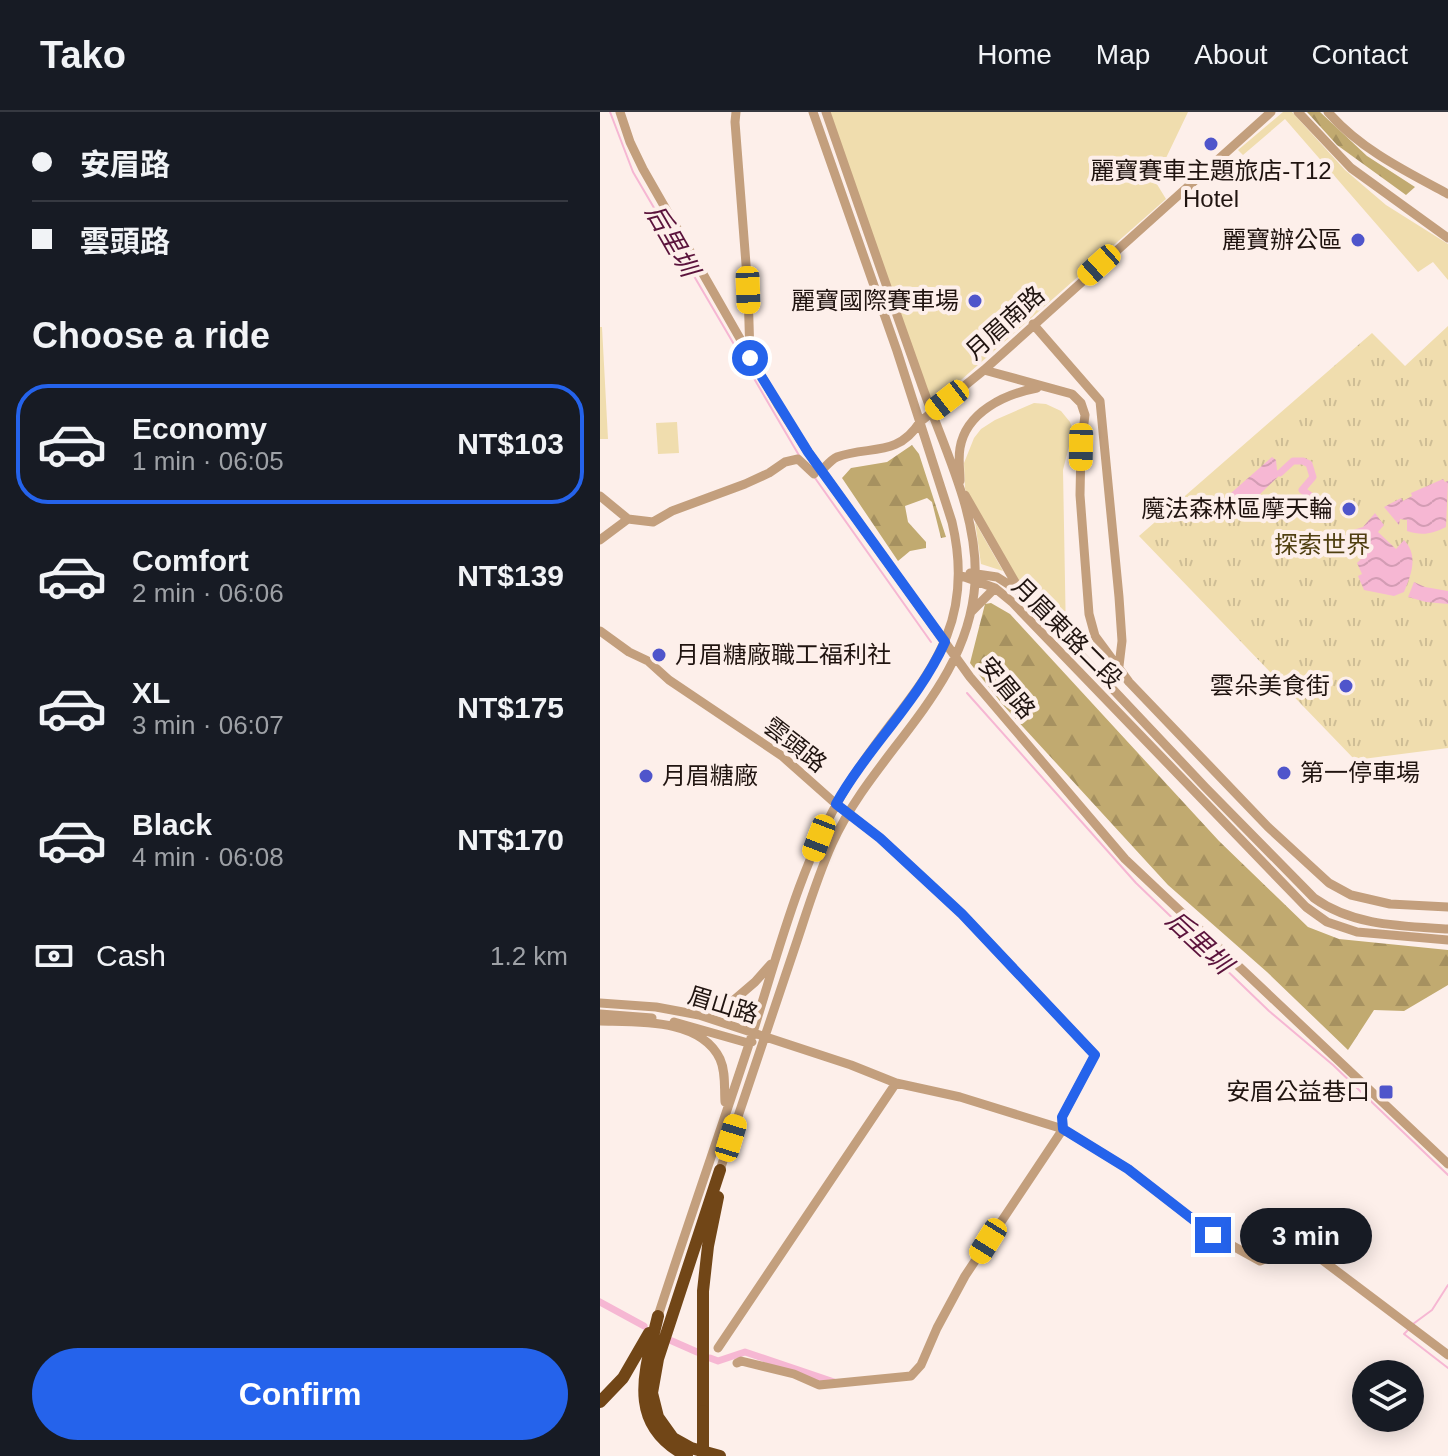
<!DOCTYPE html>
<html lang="en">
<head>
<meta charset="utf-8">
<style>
  body { margin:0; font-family:Arial,"Noto Sans TC",sans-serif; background:#20242c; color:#f1f3f6; height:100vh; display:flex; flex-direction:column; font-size:30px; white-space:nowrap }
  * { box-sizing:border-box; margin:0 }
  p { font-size:26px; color:#9ea1a6 }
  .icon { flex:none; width:44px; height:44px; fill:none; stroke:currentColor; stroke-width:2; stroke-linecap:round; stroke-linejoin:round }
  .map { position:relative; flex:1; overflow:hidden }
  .details { display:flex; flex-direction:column; background:#171b24; width:600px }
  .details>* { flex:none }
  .banner { display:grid; align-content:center; height:176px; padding:0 32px; background:#171b24 }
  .tools { position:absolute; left:752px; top:1248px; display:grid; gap:16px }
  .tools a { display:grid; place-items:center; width:72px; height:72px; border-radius:50%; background:#171b24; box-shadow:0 4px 20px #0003; font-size:40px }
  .end { position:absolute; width:36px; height:36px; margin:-18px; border:10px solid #2563eb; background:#fff; box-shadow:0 0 0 4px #fff }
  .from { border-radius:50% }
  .bubble { position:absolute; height:56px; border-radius:28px; background:#171b24; box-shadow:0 4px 20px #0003; font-size:26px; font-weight:600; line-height:56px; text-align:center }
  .car { position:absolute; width:24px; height:48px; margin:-24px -12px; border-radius:10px; box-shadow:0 0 6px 2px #0007; background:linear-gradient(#f5c518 24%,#345 0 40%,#f5c518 0 76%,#345 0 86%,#f5c518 0) }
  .banner b { display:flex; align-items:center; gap:28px; height:76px; font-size:30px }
  .banner b+b { border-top:2px solid #363941 }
  .banner i { width:20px; height:20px; background:#f1f3f6 }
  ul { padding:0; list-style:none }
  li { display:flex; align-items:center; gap:24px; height:120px; margin:0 16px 12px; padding:0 16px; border:4px solid transparent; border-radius:32px }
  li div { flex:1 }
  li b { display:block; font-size:30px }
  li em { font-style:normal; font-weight:600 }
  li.current { border-color:#2563eb }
  li>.icon { width:72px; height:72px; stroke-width:1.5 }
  h2 { padding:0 32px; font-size:36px; line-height:96px }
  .pay { display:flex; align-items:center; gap:20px; height:88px; padding:0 32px; font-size:30px }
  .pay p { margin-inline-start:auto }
  .button { display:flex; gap:16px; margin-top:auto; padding:16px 32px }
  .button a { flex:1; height:92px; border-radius:48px; background:#2563eb; color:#fff; font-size:32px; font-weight:600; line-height:92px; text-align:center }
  header { display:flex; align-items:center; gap:48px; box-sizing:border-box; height:112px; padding:0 40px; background:#171b24; border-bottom:2px solid #363941 }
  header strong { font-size:38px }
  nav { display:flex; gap:44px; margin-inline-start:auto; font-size:28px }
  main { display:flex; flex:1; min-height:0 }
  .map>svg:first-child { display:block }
  .grass { fill:#f0ddae }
  .forest { fill:url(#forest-firs) }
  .park { fill:url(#park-tufts) }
  .water { fill:url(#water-waves) }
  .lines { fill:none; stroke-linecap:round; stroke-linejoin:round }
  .stream { stroke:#f6b7d3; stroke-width:2 }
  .canal { stroke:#f6b7d3; stroke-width:7 }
  .minor { stroke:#c39f7d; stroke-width:9 }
  .highway { stroke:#714617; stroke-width:12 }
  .highway-bridge { stroke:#714617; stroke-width:12 }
  .route { stroke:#2563eb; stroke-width:10 }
  .poi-dot { fill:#4f55cb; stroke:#fdefea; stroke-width:3 }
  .labels { text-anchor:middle; stroke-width:8; stroke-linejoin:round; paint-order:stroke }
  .poi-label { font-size:24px; fill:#201410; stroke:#fdefea; text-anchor:end }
  .street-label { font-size:24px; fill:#201410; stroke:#fdefea }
  .park-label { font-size:24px; fill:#4f3f10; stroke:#fdefea }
  .water-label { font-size:26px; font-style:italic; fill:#5b133c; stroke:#fdefea }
</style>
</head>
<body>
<header>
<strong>Tako</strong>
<nav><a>Home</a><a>Map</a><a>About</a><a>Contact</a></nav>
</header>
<main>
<section class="details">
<div class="banner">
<b><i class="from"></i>安眉路</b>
<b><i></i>雲頭路</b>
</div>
<h2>Choose a ride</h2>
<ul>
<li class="current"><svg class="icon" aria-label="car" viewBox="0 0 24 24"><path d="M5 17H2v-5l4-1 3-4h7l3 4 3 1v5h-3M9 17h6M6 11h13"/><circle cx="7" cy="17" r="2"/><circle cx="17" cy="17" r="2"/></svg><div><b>Economy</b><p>1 min · 06:05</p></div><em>NT$103</em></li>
<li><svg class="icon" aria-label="car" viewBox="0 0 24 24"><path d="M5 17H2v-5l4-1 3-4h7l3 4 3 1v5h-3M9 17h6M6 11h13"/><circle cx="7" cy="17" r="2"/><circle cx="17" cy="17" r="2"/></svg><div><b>Comfort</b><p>2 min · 06:06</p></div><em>NT$139</em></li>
<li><svg class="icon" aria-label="car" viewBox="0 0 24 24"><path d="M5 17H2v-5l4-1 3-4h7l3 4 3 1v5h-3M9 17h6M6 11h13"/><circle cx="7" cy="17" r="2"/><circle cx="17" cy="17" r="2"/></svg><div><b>XL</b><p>3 min · 06:07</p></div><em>NT$175</em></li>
<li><svg class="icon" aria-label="car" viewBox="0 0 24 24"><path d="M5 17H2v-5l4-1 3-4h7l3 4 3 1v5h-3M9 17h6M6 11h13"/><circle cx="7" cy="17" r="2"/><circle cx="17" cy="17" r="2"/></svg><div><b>Black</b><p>4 min · 06:08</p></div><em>NT$170</em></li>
</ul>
<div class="pay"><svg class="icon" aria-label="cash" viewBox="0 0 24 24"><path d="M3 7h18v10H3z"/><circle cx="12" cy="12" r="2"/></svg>Cash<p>1.2 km</p></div>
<div class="button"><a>Confirm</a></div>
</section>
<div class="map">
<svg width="848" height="1344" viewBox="0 0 848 1344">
  <defs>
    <pattern id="forest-firs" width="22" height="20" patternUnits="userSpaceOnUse" patternTransform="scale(2)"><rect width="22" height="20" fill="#c1aa70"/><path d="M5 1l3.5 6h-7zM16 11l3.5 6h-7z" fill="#a69160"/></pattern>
    <pattern id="park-tufts" width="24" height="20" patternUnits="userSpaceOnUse" patternTransform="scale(2)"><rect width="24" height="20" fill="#f0ddae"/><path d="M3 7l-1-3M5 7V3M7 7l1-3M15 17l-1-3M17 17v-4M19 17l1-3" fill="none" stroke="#cebd95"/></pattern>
    <pattern id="water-waves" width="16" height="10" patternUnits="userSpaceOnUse" patternTransform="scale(2)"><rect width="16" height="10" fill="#f6b7d3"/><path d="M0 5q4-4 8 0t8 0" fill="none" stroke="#d39cb4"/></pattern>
  </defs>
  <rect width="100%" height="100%" fill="#fdefea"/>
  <path class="grass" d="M230 0H588L555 69 566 87 336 290 328 282Z
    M683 0H692L745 58 786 93 848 132V168L833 150 818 160 685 7 643 43 638 38Z
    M0 215H2L8 327H0Z
    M434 291 446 292 461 299 470 310 473 318 463 358 466 525 425 480 365 377 364 351 374 326 381 317 395 308Z
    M77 310 79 341 58 342 56 311Z
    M375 410 403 459 381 452Z"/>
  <path class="forest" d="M707 0H720L767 44 815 75 806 83 737 33Z
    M312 333 319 342 346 425 341 426 332 390 327 386 305 394 308 410 326 430V436L310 439 298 449 242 366 251 356 287 350Z
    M391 491 410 502 619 729 708 815 739 827 848 838V873L804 899 774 898 748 938 667 860 568 773 402 592 370 551 385 492Z"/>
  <path class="park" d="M848 214V636L755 648 539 424 772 221 805 254Z"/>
  <path class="water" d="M672 345 676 348 677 358 681 362 635 406 631 381Z
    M843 367 845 370 848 369 846 415C832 422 822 424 807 419V408L800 407 799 413 784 395 801 386 803 389 812 384 811 381Z
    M775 401 784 413 778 420 796 437 804 428C819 444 811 463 804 480L794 484 764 478 758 464 762 462 757 451 761 447 754 435 753 418 763 415Z
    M814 470 825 475 848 479V492L826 490 808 485Z"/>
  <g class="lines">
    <path class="stream" d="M10 0 33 60 200 345
      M215 366 331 530
      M367 581 536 771 669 899 733 953 848 1063
      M813 1212 832 1198 848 1173
      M809 1217 804 1222 848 1256"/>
    <path class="canal" d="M680 361 693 349H703L709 352 713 365 702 378 715 387V395L711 400
      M0 1190 44 1214
      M72 1229 97 1240
      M110 1246 118 1249 145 1240 234 1270"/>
    <path class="minor" d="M20 0 30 30 43 57 178 293 208 340 370 565 525 747 848 1052
      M136 0 135 10 148 178 150 244
      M698 0 751 56 848 126
      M728 0C760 37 805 59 848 82
      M433 212 500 289 519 485 522 529 519 554
      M384 258 472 282 481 291 485 303 481 335 480 383 489 502 495 524 529 570 668 715 729 771 751 783 790 792 848 795
      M222 358C226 354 232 347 237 345 269 333 297 346 320 310L384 258 671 0
      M360 369C360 359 358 347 360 336 366 300 405 282 437 276
      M365 383 419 477
      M0 384 28 407 53 410 72 399 145 372 169 361 185 350 198 347 214 362
      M0 428 28 407
      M370 461 397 465 422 481 605 675 714 786C753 814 801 814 848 817
      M359 463 395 476 412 490 706 795 727 810 757 820 848 828
      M371 500 395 476
      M0 519 29 540 48 549 69 568 182 644 236 692 280 726 362 802 495 943 462 1005 463 1017 365 1164 337 1216 321 1253 311 1264 219 1273 194 1262 141 1249 137 1251
      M0 891 56 895 99 903 251 953 296 971 360 985 463 1017 528 1057 613 1123 660 1149 701 1132 848 1243
      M0 902 52 906
      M99 903 134 888 155 870 171 852
      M0 909C37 910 101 906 120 947 126 960 124 976 125 990
      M74 910 148 931 152 930
      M120 1058C146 982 171 905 197 829 208 796 218 763 232 732 274 639 368 578 375 471 379 401 342 333 320 268 288 179 257 89 226 0
      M58 1204C89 1108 123 1012 154 917 179 837 201 751 244 679 301 583 382 537 352 410L297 239 213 0
      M118 1236 296 971"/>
    <path class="highway" d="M58 1204C45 1259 25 1312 87 1344
      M0 1290 23 1266 49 1221
      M103 1299V1179L108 1134 118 1085
      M120 1344 91 1336 73 1326 58 1305 52 1281 58 1247 120 1058"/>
    <path class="highway-bridge" d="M103 1344V1299"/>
  </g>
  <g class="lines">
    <path class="route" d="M150 246 208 340 345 530C318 590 268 635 236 692L280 726 362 802 495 943 462 1005 463 1017 528 1057 613 1123"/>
  </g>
  <g class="poi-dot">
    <circle cx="611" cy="32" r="8"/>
    <circle cx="758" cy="128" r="8"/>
    <circle cx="375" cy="189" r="8"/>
    <circle cx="749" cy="397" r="8"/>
    <circle cx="59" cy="543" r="8"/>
    <circle cx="746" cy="574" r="8"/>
    <circle cx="684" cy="661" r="8"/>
    <circle cx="46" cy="664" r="8"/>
    <rect x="778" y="972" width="16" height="16" rx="4"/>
  </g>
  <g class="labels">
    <g class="poi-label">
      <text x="611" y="67" text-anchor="middle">麗寶賽車主題旅店-T12<tspan x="611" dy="28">Hotel</tspan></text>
      <text x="742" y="136">麗寶辦公區</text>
      <text x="359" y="197">麗寶國際賽車場</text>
      <text x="733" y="405">魔法森林區摩天輪</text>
      <text x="75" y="551" text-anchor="start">月眉糖廠職工福利社</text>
      <text x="730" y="582">雲朵美食街</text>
      <text x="700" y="669" text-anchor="start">第一停車場</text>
      <text x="62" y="672" text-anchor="start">月眉糖廠</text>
      <text x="770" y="988">安眉公益巷口</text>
    </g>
    <g class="street-label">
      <text transform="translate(405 211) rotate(-42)" y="8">月眉南路</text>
      <text transform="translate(467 521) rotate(45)" y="8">月眉東路二段</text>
      <text transform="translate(407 576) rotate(50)" y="8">安眉路</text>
      <text transform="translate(195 633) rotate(38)" y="8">雲頭路</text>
      <text transform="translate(123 893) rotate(17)" y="8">眉山路</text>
    </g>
    <g class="park-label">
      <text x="722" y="441">探索世界</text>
    </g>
    <g class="water-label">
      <text transform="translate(72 128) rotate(60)" y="9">后里圳</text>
      <text transform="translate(599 830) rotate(43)" y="9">后里圳</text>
    </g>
  </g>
</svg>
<div class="tools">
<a><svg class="icon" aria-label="layers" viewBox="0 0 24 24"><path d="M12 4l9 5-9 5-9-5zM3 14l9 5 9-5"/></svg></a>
</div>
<i class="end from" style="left:150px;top:246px"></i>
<i class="end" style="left:613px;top:1123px"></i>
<div class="bubble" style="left:640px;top:1096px;width:132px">3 min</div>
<i class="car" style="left:499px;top:153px;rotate:228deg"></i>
<i class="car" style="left:148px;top:178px;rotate:178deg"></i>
<i class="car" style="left:347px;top:288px;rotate:232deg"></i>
<i class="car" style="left:481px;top:335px;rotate:181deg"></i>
<i class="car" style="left:219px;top:726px;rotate:201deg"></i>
<i class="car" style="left:131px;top:1026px;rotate:17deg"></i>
<i class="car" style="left:388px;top:1129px;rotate:212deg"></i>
</div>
</main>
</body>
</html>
